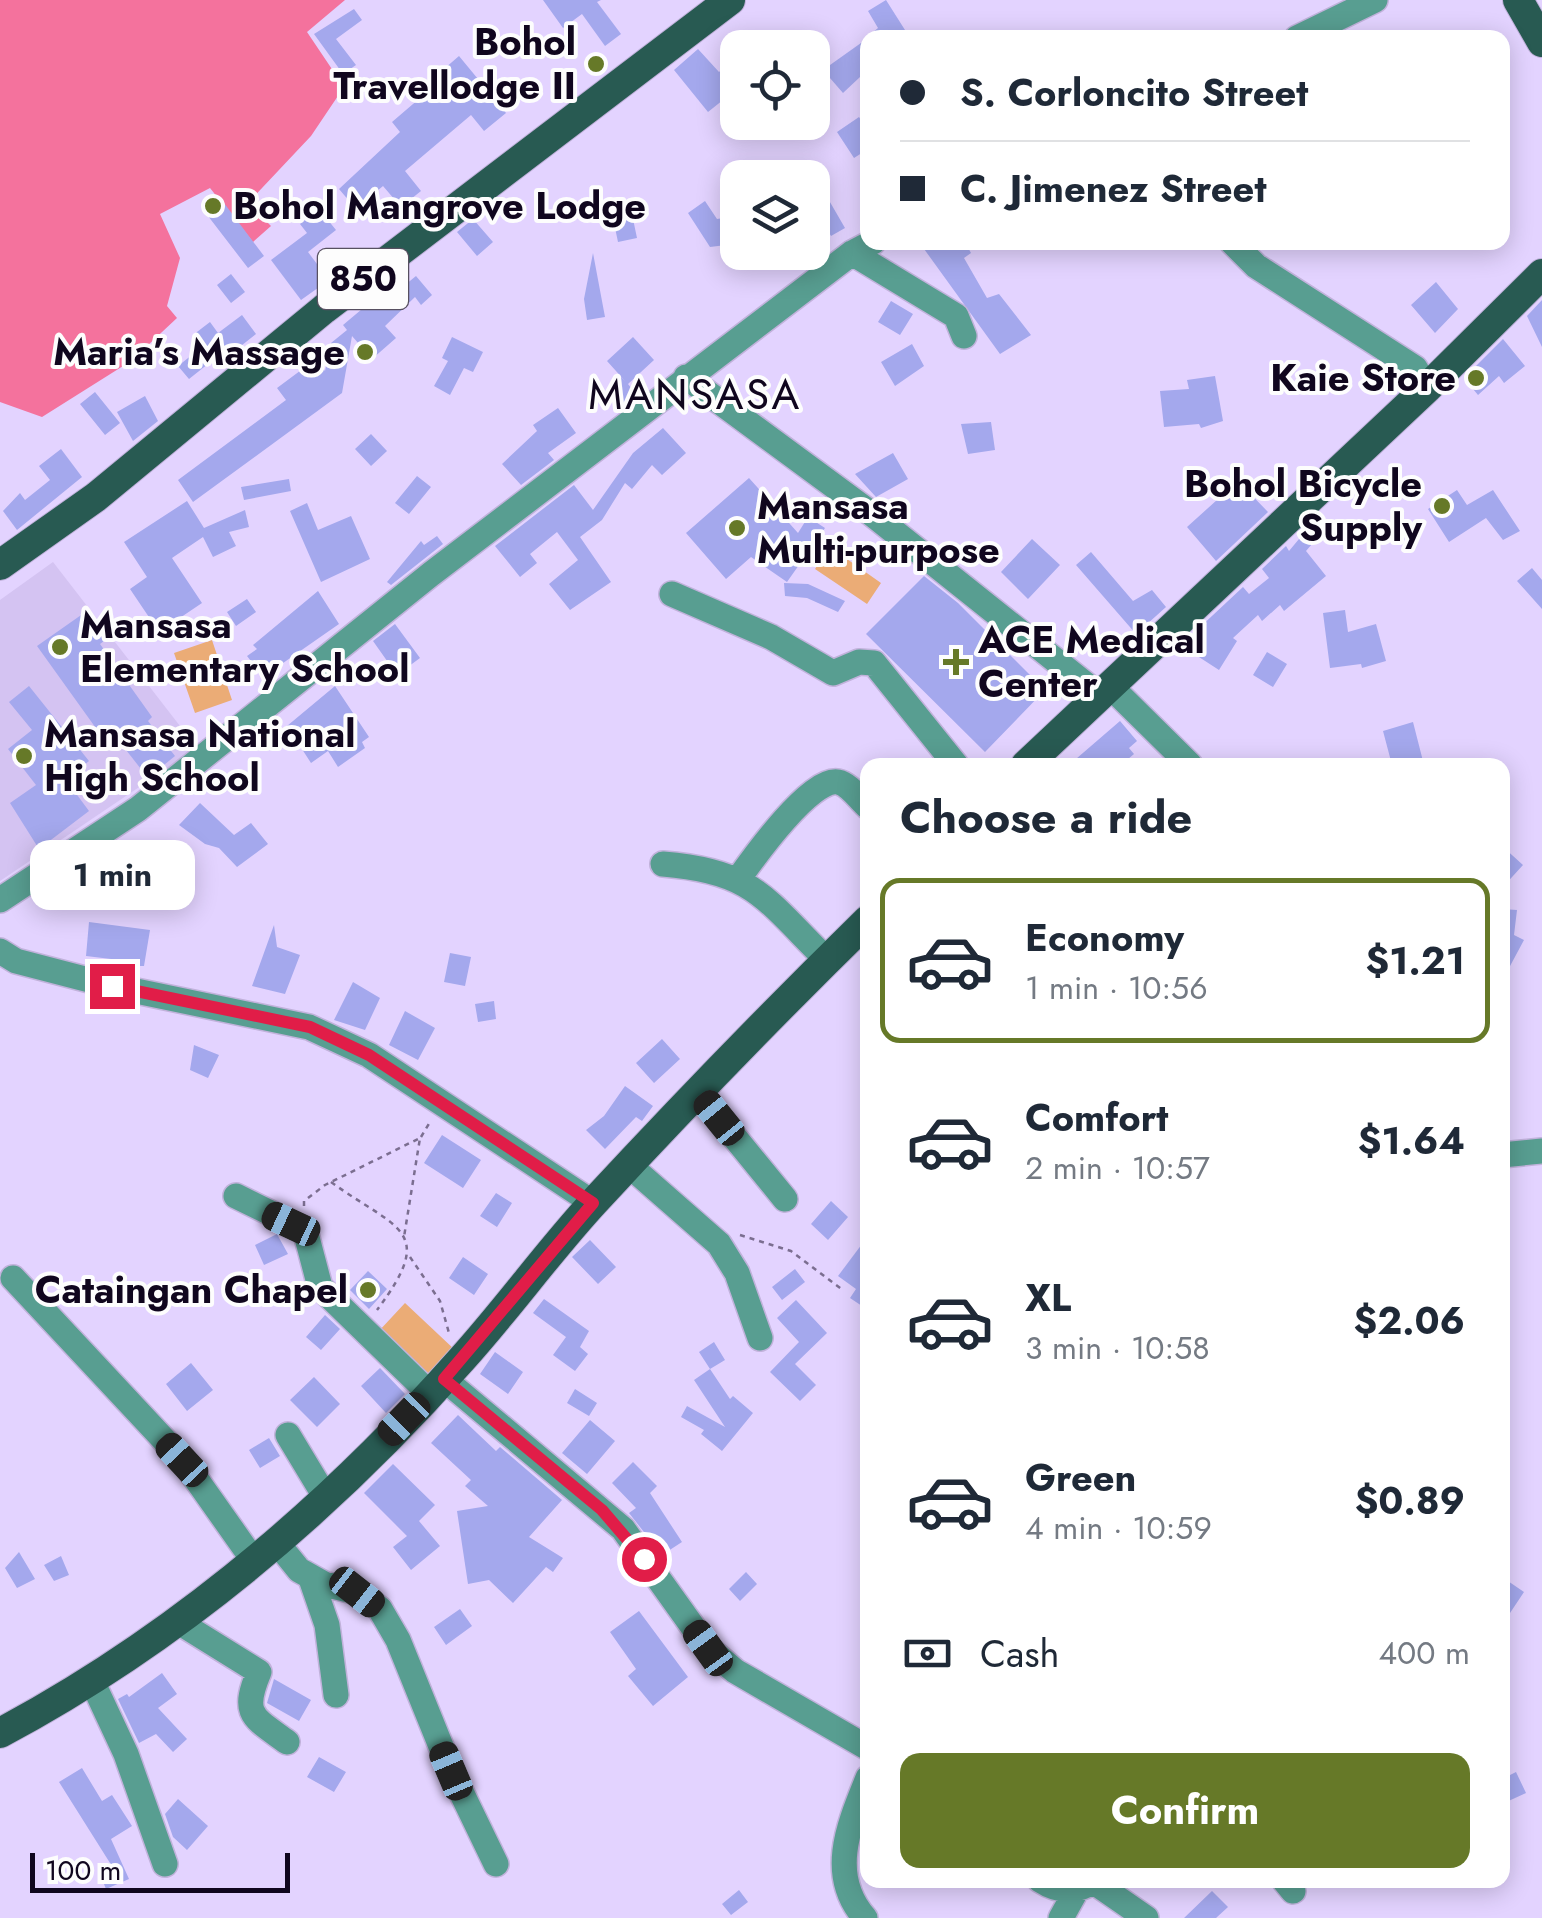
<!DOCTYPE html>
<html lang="en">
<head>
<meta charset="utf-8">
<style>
  body { margin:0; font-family:Jost,sans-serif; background:#f2f2f3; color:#1f2937; height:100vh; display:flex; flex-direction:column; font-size:38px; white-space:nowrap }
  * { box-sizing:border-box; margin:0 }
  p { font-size:32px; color:#747a83 }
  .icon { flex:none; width:55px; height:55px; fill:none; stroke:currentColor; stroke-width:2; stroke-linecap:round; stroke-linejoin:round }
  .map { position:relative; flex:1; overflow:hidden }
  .details { position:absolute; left:860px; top:758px; width:650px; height:1130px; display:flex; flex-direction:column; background:#fff; border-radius:20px; box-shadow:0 5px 25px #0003 }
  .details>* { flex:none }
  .banner { position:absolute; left:860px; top:30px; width:650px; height:220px; border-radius:20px; box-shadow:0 5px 25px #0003; display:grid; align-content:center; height:220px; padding:0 40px; background:#fff }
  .buttons { position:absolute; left:720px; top:30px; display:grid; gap:20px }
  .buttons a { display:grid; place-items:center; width:110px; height:110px; border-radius:20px; background:#fff; box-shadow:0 5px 25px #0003; font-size:50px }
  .scale { position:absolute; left:30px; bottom:25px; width:260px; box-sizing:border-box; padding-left:10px; border:5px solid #10061e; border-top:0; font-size:28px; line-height:35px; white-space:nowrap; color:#10061e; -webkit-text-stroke:8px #fdfdfd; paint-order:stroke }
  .end { position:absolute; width:45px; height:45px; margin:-22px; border:12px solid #e11d48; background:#fff; box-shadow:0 0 0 5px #fff }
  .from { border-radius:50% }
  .bubble { position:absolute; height:70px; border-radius:20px; background:#fff; box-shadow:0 5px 25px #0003; font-size:32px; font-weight:700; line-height:70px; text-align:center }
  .car { position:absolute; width:30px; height:60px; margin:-30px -15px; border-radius:12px; box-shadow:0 0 8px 2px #0007; background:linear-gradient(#222 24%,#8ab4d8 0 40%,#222 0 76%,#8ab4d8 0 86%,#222 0) }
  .banner b { display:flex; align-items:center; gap:35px; height:95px; font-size:38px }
  .banner b+b { border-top:2px solid #e0e1e3 }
  .banner i { width:25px; height:25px; background:#1f2937 }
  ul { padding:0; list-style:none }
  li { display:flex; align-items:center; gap:30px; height:165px; margin:0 20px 15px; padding:0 20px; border:5px solid transparent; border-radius:20px }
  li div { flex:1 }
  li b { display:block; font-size:38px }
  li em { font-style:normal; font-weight:700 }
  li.active { border-color:#667928 }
  li>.icon { width:90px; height:90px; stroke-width:1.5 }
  h2 { padding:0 40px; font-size:45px; line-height:120px }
  .pay { display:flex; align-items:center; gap:25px; height:110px; padding:0 40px; font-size:38px }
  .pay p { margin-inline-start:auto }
  .cta { display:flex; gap:20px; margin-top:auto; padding:20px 40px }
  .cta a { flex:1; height:115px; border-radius:20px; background:#667928; color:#fff; font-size:40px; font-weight:700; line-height:115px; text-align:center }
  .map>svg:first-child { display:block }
  .built { fill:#d4c3f2 }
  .green { fill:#ebac76 }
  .water { fill:#f4729d }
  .building { fill:#a4a8ed }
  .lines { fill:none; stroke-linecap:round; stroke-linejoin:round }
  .minor-casing { stroke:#c1b2db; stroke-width:28 }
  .major-casing { stroke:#c1b2db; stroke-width:32 }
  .path { stroke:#7b6e90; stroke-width:2.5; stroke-dasharray:5 5; stroke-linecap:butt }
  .minor { stroke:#589e91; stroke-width:25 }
  .major { stroke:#285a52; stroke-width:30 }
  .route { stroke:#e11d48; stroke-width:12 }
  .poi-dot { fill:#667928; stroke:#fdfdfd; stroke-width:4 }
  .labels { text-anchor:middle; stroke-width:8; stroke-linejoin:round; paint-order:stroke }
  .shield { fill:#fdfdfd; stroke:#575061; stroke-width:2.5 }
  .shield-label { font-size:35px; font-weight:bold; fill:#10061e }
  .poi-label { font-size:38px; font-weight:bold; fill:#10061e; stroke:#fdfdfd; text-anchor:end }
  .quarter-label { font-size:42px; letter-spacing:2.5px; fill:#10061e; stroke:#fdfdfd }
</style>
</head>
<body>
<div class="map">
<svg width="1542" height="1918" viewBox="0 0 1542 1918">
  <rect width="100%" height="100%" fill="#e3d3ff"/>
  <path class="built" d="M53 562 197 748 0 881V600Z"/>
  <path class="green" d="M830 547 881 583 867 604 815 569Z
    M212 640 232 700 195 713 174 653Z
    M405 1303 455 1350 428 1379 378 1332Z"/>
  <path class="water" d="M0 0H345L307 32 344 87 311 136 248 203 271 226 253 242 210 188 160 214 180 258 167 306 177 318 131 361 42 417 0 402Z"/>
  <path class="building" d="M543 0H601L597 2 621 34 605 46 582 14 563 28Z
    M886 0 905 30 893 38H866L878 28 868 11Z
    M354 9 362 20 336 39 356 65 343 74 314 34Z
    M868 38V87L860 77 843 93 823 70Z
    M698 49 719 72 738 56V88L708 112 674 70Z
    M459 56 506 113 484 131 471 115 405 171 421 191 401 207 383 186 356 209 339 189 400 132 392 122 441 80 437 75Z
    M859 117 868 130V149L854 158 837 132Z
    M812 171 845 228 831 236 820 217 812 222Z
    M705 201 717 219 730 217 734 244 710 247 688 213Z
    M224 203 264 256 248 268 208 216Z
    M319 209 336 230 308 252 329 280 301 300 271 260 307 233 300 224Z
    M473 219 493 242 477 256 457 232Z
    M633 219 637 238 618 242 614 223Z
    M919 242H965L971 253 964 258 987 298 999 294 1031 335 1000 354Z
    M593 253 605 317 587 320 584 299Z
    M231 274 245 292 231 303 217 285Z
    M416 276 432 295 421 305 415 297 385 326 396 338 372 359 352 336 342 393 193 502 178 480 286 400 277 388 316 359 325 371 331 343 347 330 343 325 399 278 405 285Z
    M1436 282 1458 309 1435 333 1411 305Z
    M1542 300V347L1527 316Z
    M891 301 913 314 900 335 878 322Z
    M242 315 256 334 217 365 213 360 189 379 178 366 202 347 193 335 210 322 218 333Z
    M452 337 483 352 473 372 464 368 450 395 434 386 448 361 442 358Z
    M633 337 654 360 628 384 638 396 623 407 607 389 621 377 625 381 607 361Z
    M1503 339 1525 366 1504 383 1499 376 1478 395 1464 378Z
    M912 344 924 366 895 386 881 362Z
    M1215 376 1223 421 1201 428 1199 424 1164 427 1160 391 1189 389 1187 380Z
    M95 392 120 423 105 435 80 404Z
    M145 396 158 421 133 441 117 412Z
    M558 408 576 433 548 453 554 460 521 485 502 464 537 431 533 425Z
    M991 422 995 450 968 454 961 424Z
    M663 428 686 453 662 475 652 465 632 489 625 483 602 520 580 537 611 582 570 610 549 584 578 560 557 532 530 554 537 563 520 577 495 546 574 485 593 510 633 453Z
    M371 434 387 451 371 466 355 449Z
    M61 449 82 477 17 530 3 511 20 493 25 500 50 480 39 466Z
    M893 453 908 479 876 497 855 474Z
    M417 476 431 487 409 514 395 503Z
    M749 478 798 533 808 517 825 528 787 582 751 557 726 579 686 533Z
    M289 479 291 491 244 500 241 487Z
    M1238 481 1268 512 1216 561 1187 527Z
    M1457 490 1467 505 1493 490 1520 531 1503 540 1486 518 1449 542 1428 509Z
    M187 501 204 528 245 510 249 527 229 532 236 546 213 557 203 537 172 558 202 603 159 632 130 589 147 577 124 542Z
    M307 503 318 530 351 516 370 559 321 582 290 511Z
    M1309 527 1318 537 1306 551 1326 576 1284 611 1280 605 1262 621 1258 615 1233 638 1237 641 1219 670 1185 648 1197 630 1243 587 1249 594 1269 578 1262 569 1286 546 1289 551Z
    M437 536 443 544 391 585 387 582 421 541 424 545Z
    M1032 539 1060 565 1028 599 1001 572Z
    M1091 552 1133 601 1152 590 1166 607 1136 634 1076 565Z
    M1532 568 1542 580V609L1517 581Z
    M924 576 958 603 1045 690 985 752 866 634Z
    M784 583 808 584 845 601 838 612 807 598 785 596Z
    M318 591 339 624 263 677 247 656 257 649 253 645Z
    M247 599 256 612 236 626 227 612Z
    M1345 610 1348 632 1376 624 1386 661 1362 668 1361 664 1330 668 1323 613Z
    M84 613 104 641 100 644 152 717 148 721 175 756 148 778 119 741 108 745 37 646Z
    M395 624 420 658 397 675 373 641Z
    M1267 652 1287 664 1273 687 1253 675Z
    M29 686 89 761 66 780 89 811 39 849 10 803 36 785 8 749 32 730 9 702Z
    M335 686 369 737 362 742 365 748 338 767 328 751 311 763 287 726Z
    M1120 721 1137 741 1129 748 1134 754 1121 765H1069Z
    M1413 722 1424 765H1392L1383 731Z
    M200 803 234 835 251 823 268 844 237 867 219 848 205 844 179 825Z
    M1502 846 1523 865 1502 888Z
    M1502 909 1517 910 1514 935 1524 940 1502 981Z
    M89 922 150 930 144 966H113L111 959 86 956Z
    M274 925 277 947 300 955 285 994 252 986Z
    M450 953 471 957 465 986 444 982Z
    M353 982 380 998 365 1030 334 1020Z
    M494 1001 496 1019 478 1022 475 1004Z
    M405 1011 435 1028 418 1060 389 1045Z
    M662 1039 680 1059 654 1083 636 1063Z
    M194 1045 219 1055 208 1078 190 1070Z
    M625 1086 653 1106 642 1121 636 1117 605 1149 586 1130 604 1116Z
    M442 1135 481 1160 463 1188 424 1163Z
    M496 1193 512 1203 497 1227 480 1216Z
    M831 1201 848 1217 828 1240 811 1224Z
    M277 1234 288 1254 264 1265 255 1245Z
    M868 1236V1310L850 1298 856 1289 838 1276Z
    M590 1240 616 1267 598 1284 572 1257Z
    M463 1257 488 1274 474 1295 449 1278Z
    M795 1269 805 1282 782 1300 772 1287Z
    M368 1271 387 1289 369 1309 350 1290Z
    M544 1299 589 1331 580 1347 588 1354 575 1371 553 1355 566 1337 533 1313Z
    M796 1300 827 1333 795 1364 816 1385 800 1401 770 1372 799 1342 777 1318Z
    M325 1315 340 1329 321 1350 306 1337Z
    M714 1342 725 1360 710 1369 699 1352Z
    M495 1352 523 1372 508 1394 480 1374Z
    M191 1363 213 1390 187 1411 166 1384Z
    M380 1368 405 1394 386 1413 361 1386Z
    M710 1369 730 1399 733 1396 753 1413 722 1451 701 1434 704 1430 681 1417 687 1406 725 1427 694 1380Z
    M314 1377 340 1404 317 1427 290 1400Z
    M575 1389 597 1403 589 1416 567 1403Z
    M458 1415 496 1451 500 1447 562 1500 529 1537 563 1558 553 1572 546 1567 513 1603 489 1580 468 1584 457 1511 488 1506 465 1486 471 1480 431 1443Z
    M590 1420 615 1441 587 1474 562 1453Z
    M269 1438 280 1456 260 1468 249 1450Z
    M633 1462 657 1486 650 1493 682 1542 662 1555 629 1513 636 1508 612 1483Z
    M393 1464 435 1505 419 1521 440 1546 411 1570 393 1547 407 1536 364 1493Z
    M19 1552 35 1579 17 1588 5 1568Z
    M61 1556 69 1575 54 1581 44 1565Z
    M746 1572 757 1584 740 1601 729 1589Z
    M1502 1577 1524 1592 1502 1625Z
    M460 1609 472 1626 446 1645 434 1627Z
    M639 1611 688 1677 653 1706 628 1676 636 1669 610 1632Z
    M162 1673 177 1694 158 1708 187 1739 173 1752 156 1734 139 1743 118 1699 127 1694 129 1697Z
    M274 1679 311 1700 299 1721 267 1703Z
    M319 1757 346 1772 334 1792 307 1777Z
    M82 1768 102 1801 112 1795 132 1826 111 1839 129 1879 106 1889 98 1869 110 1863 59 1782Z
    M1516 1772 1526 1793 1502 1804V1779Z
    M178 1799 208 1826 187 1850 173 1837 165 1814Z
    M739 1890 748 1902 731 1915 722 1904Z
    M1212 1891 1228 1907 1216 1918H1184Z"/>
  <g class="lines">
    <defs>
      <path id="minor" d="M1297 38 1375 0
        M1232 242 1256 266 1415 368 1427 388
        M852 253 956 316 964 336
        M686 377 872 514 1099 695
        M672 594 771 637 833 673 859 662 874 663 956 765
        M1109 685 1190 765
        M663 864C754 871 765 899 827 960
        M739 878C754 857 811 777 838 782 849 784 859 799 868 807
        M0 900 138 809 431 574 852 253 873 242
        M0 951 16 961 112 986 309 1027 369 1055 593 1203
        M697 1091 785 1199
        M1502 1155 1542 1151
        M630 1166 719 1244 737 1273 760 1338
        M236 1196 305 1230 320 1287 429 1393
        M13 1278 182 1459 254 1561
        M444 1379 623 1529 708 1648 735 1671 868 1748
        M288 1435 326 1498
        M278 1544 299 1570 324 1584 357 1592 380 1609 398 1640 451 1771 496 1864
        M310 1576 327 1625 336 1695
        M177 1621 259 1672C241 1715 253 1717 287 1742
        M91 1679 126 1754 165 1864
        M1040 1880C1060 1893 1077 1893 1096 1880
        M1284 1880 1293 1891
        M1094 1882 1146 1918
        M865 1918C827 1875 849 1825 868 1778
        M1061 1918 1076 1891"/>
      <path id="major" d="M1518 0 1542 42
        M0 565 96 497 324 309 730 0
        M1026 765 1427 388 1542 274
        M0 1733C176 1639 330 1508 462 1359 508 1308 548 1252 594 1202 683 1106 774 1012 868 920"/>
    </defs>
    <use href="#minor" class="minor-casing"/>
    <use href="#major" class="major-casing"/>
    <path class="path" d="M421 1137 430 1122
      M331 1182C397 1230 438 1229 377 1310
      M304 1206V1201L325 1185 420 1138 404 1237
      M740 1235 791 1251 844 1291
      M410 1257 440 1301 449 1333"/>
    <use href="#minor" class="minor"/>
    <use href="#major" class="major"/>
  </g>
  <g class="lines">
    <path class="route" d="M112 986 310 1027 369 1055 593 1203 444 1379 602 1510 644 1559"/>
  </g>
  <g class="poi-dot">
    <circle cx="596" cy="64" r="10"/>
    <circle cx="213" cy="206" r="10"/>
    <circle cx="365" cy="352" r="10"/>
    <circle cx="1476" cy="378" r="10"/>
    <circle cx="1442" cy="506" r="10"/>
    <circle cx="737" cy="528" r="10"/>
    <circle cx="60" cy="647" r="10"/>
    <path d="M951 647h10v10h10v10h-10v10h-10v-10h-10v-10h10z"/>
    <circle cx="24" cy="756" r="10"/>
    <circle cx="368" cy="1290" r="10"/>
  </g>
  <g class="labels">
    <rect class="shield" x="318" y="249" width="90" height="60" rx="8"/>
    <g class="shield-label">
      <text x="363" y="291">850</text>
    </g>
    <g class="poi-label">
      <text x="576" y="55">Bohol<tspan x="576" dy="44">Travellodge II</tspan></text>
      <text x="233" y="219" text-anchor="start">Bohol Mangrove Lodge</text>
      <text x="345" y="365">Maria’s Massage</text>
      <text x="1456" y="391">Kaie Store</text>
      <text x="1422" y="497">Bohol Bicycle<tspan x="1422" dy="44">Supply</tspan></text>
      <text x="757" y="519" text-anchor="start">Mansasa<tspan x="757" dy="44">Multi-purpose</tspan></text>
      <text x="80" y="638" text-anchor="start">Mansasa<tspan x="80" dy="44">Elementary School</tspan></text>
      <text x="978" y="653" text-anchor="start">ACE Medical<tspan x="978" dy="44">Center</tspan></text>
      <text x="44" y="747" text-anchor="start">Mansasa National<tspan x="44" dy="44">High School</tspan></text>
      <text x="348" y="1303">Cataingan Chapel</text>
    </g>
    <g class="quarter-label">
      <text x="695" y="409">MANSASA</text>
    </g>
  </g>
</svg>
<div class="buttons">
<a><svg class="icon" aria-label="locate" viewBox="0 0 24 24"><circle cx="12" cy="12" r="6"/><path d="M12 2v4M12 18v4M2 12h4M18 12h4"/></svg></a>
<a><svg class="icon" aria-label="layers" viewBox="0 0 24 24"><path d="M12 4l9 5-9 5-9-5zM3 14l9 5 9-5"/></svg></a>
</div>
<div class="scale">100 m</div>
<i class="end from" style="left:644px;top:1559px"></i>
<i class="end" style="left:112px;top:986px"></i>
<div class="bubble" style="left:30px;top:840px;width:165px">1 min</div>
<i class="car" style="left:719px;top:1118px;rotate:321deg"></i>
<i class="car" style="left:291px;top:1224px;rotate:295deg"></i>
<i class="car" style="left:404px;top:1419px;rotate:224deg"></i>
<i class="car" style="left:182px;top:1460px;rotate:317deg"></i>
<i class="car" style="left:357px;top:1592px;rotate:128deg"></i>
<i class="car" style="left:708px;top:1648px;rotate:324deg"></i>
<i class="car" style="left:451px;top:1771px;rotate:337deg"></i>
<div class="banner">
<b><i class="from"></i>S. Corloncito Street</b>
<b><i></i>C. Jimenez Street</b>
</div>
<section class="details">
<h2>Choose a ride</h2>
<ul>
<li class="active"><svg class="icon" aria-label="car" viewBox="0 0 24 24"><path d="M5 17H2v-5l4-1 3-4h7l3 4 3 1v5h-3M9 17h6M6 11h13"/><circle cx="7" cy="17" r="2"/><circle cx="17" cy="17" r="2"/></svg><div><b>Economy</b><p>1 min · 10:56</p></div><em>$1.21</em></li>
<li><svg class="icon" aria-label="car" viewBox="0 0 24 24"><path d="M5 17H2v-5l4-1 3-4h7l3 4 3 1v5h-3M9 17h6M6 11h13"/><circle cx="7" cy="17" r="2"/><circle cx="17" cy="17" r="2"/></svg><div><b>Comfort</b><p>2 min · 10:57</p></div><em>$1.64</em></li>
<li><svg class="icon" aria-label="car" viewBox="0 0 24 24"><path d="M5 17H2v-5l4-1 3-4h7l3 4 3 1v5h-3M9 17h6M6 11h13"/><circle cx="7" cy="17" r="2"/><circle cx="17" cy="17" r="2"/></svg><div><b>XL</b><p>3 min · 10:58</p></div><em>$2.06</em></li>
<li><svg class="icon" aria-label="car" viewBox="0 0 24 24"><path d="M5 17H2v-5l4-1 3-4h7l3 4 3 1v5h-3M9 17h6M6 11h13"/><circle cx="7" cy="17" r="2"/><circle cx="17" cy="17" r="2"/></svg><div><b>Green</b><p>4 min · 10:59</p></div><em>$0.89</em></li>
</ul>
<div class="pay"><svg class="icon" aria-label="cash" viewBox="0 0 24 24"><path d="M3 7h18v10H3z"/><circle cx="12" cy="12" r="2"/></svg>Cash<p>400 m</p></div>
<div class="cta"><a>Confirm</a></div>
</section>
</div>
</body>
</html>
